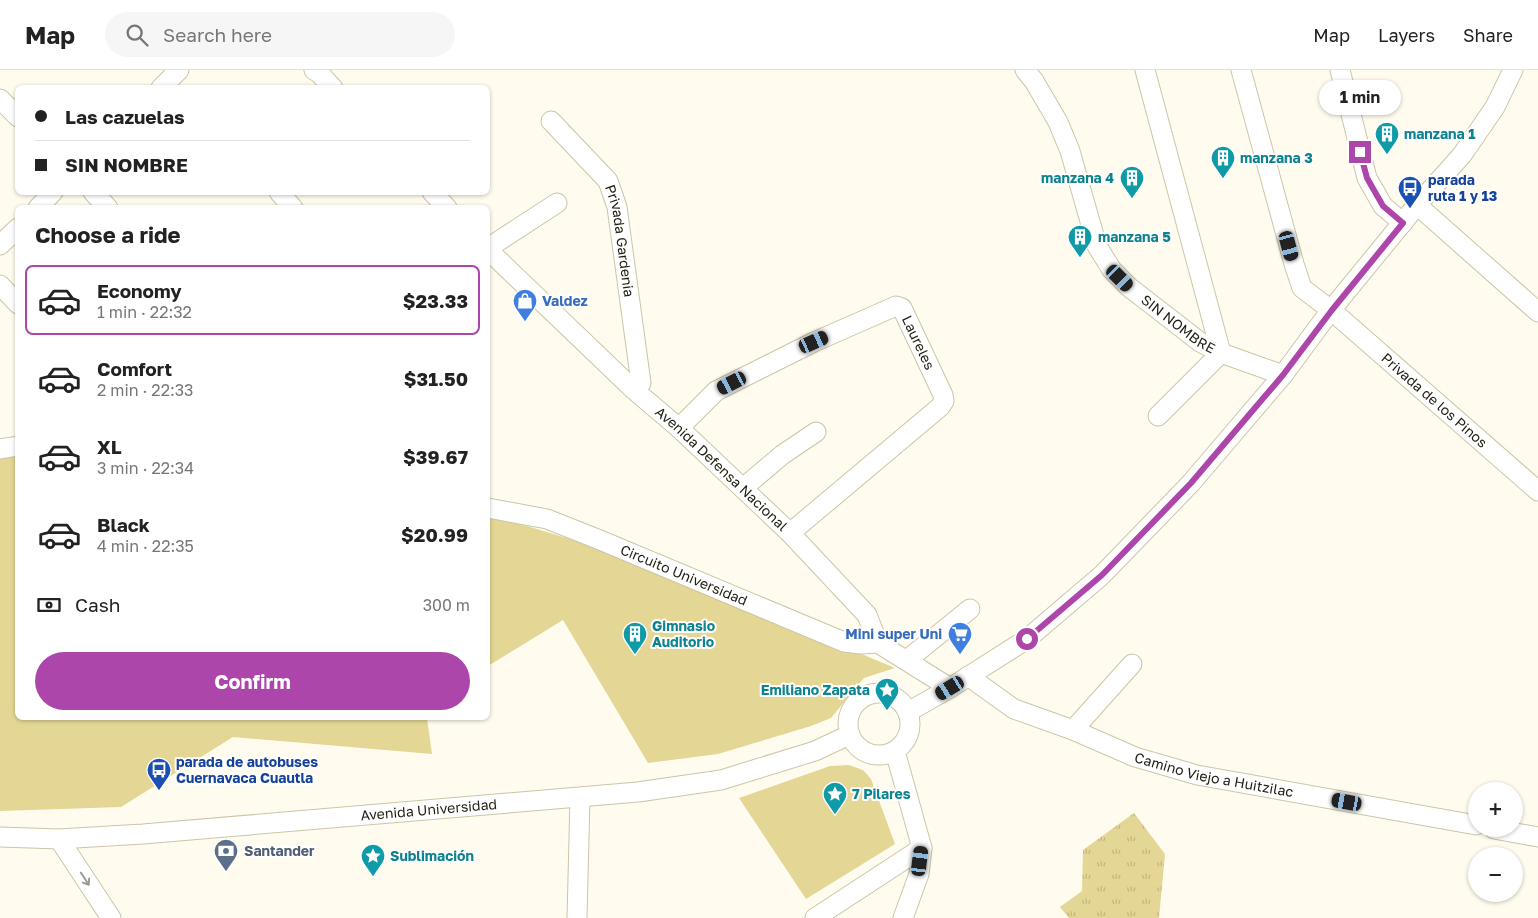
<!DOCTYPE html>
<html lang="en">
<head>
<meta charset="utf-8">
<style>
  body { margin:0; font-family:"Golos Text",sans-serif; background:#f6f6f6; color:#222; height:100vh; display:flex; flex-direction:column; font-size:19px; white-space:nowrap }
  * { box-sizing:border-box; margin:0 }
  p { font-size:16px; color:#767676 }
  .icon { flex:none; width:28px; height:28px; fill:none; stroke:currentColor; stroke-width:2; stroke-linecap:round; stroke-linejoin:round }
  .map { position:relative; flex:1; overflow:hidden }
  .details { position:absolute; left:15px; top:135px; width:475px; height:515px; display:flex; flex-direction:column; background:#fff; border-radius:8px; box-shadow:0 1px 4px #0004 }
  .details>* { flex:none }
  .top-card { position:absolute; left:15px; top:15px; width:475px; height:110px; border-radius:8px; box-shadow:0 1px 4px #0004; display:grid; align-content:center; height:110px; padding:0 20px; background:#fff }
  .controls { position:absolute; left:1468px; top:712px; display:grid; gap:10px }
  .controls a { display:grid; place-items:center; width:55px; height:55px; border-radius:50%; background:#fff; box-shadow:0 1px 4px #0004; font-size:25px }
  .end { position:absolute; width:22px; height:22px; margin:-11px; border:6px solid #ac46aa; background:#fff; box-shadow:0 0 0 2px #fff }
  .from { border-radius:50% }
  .bubble { position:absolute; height:35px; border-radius:18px; background:#fff; box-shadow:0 1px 4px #0004; font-size:16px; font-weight:700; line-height:35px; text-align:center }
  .car { position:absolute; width:15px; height:30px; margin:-15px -8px; border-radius:6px; box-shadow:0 0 4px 1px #0007; background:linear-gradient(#222 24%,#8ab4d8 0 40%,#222 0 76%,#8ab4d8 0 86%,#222 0) }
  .top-card b { display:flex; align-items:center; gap:18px; height:48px; font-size:19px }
  .top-card b+b { border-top:1px solid #e0e0e0 }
  .top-card i { width:12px; height:12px; background:#222 }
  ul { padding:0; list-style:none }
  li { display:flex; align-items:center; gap:15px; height:70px; margin:0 10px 8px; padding:0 10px; border:2px solid transparent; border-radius:8px }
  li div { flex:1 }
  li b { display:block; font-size:19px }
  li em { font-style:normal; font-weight:700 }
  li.selected { border-color:#ac46aa }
  li>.icon { width:45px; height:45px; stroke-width:1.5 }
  h2 { padding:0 20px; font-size:22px; line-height:60px }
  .pay { display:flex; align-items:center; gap:12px; height:55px; padding:0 20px; font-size:19px }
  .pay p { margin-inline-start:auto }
  .action { display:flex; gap:10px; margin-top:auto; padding:10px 20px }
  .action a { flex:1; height:58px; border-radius:30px; background:#ac46aa; color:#fff; font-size:20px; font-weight:700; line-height:58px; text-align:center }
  header { display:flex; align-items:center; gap:30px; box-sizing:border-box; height:70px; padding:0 25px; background:#fff; border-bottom:1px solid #e0e0e0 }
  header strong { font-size:24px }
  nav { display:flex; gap:28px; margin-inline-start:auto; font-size:18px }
  .search { width:350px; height:45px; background:#f6f6f6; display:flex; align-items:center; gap:12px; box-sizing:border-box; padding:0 18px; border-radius:28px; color:#767676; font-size:19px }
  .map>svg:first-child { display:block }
  .grass { fill:url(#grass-tufts) }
  .park { fill:#e4d694 }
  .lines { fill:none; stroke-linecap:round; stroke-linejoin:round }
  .minor-casing { stroke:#ccc5a7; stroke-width:21 }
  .minor { stroke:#fff; stroke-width:19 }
  .oneway { stroke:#9b9a94 }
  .route { stroke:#ac46aa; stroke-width:6 }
  .labels { text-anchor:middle; stroke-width:4; stroke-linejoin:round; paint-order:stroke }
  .culture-label { font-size:14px; font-weight:bold; fill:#0d838f; stroke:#fff; text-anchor:start }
  .transit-label { font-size:14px; font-weight:bold; fill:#164399; stroke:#fff; text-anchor:start }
  .street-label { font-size:14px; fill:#201e12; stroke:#fff }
  .shop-label { font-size:14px; font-weight:bold; fill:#366cbe; stroke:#fff; text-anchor:start }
  .service-label { font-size:14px; font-weight:bold; fill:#4e5e75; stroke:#fff; text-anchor:start }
</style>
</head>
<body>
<header>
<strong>Map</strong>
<div class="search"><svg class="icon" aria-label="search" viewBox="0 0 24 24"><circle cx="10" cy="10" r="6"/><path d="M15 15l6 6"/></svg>Search here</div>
<nav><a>Map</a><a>Layers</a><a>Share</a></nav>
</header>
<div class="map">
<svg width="1538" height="848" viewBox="0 0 1538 848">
  <defs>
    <pattern id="grass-tufts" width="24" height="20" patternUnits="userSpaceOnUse" patternTransform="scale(1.25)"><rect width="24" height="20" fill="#e4d694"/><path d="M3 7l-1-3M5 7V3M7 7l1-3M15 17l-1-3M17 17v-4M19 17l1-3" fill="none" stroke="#c3b77f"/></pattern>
  </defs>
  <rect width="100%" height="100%" fill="#fffcef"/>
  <path class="grass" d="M1134 743 1165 784 1159 848H1069L1060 837 1082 821 1083 780Z"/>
  <path class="park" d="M12 384 17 386 18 648H427L432 684 233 667 121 737 0 741V386Z
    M488 447 527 456 632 488 895 598 864 608 831 648 811 656 718 684 648 693 563 550 488 596Z
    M849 695 863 700 871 709 895 774 806 829 739 728 830 696Z"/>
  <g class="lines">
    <defs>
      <g id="minor">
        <path d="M314 0 319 3 333 18"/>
        <path id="s1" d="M1025 0 1034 11 1058 52 1070 81 1097 176 1112 200 1129 217 1200 272 1221 283 1283 305"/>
        <path d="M1145 0 1221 283 1158 346"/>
        <path id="s2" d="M1241 0 1294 194 1302 218 1331 240 1538 421"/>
        <path d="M1340 0 1367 108 1383 136 1403 153"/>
        <path d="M161 18 179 0"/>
        <path d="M0 29 18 47"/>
        <path id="s3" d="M551 51 608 111 617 137 641 313"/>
        <path d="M93 122 108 138"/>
        <path d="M279 122 293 138"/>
        <path d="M432 122 447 138"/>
        <path d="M1417 135 1538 242"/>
        <path d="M38 138 53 122"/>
        <path d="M0 175 18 158"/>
        <path d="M488 178 557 133"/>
        <path id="s4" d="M488 180 633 319 679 358 790 463 867 545 878 573 950 618"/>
        <path d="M0 215 18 234"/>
        <path id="s5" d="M679 358 716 321 814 272 896 236 902 238 943 325 944 331 940 337 790 463"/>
        <path d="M0 379 18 376"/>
        <path d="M743 418 782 385 816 362"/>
        <path id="s6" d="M488 438 547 449 600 470 844 572 861 574 878 573"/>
        <path d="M907 590 970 539"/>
        <path id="s7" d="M968 606 1014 639 1073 660 1135 687 1197 705 1476 755"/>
        <circle cx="879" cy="654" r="31"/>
        <path d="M908 642 950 618 1027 569 1102 505 1191 413 1283 305 1331 240 1417 135 1462 85 1495 37 1513 0"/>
        <path d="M1073 660 1132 594"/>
        <path d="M895 681 922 778 919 804 903 848"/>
        <path d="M1494 759 1538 767"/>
        <path id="s8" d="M0 767 59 769 143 764 638 722 721 710 815 681 849 665"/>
        <path d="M59 769 111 848"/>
        <path d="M577 848 580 728"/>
        <path d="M815 848 922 778"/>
      </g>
    </defs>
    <use href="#minor" class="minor-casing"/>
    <use href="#minor" class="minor"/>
  </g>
  <defs><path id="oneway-shaft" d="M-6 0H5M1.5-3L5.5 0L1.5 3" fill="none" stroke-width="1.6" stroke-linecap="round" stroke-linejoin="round" transform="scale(1.25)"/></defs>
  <use class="oneway" href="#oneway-shaft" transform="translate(85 809) rotate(57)"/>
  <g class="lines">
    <path class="route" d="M1027 569 1102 505 1191 413 1283 305 1332 240 1403 153 1383 136 1367 108 1360 82"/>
  </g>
  <defs>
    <symbol id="building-pin" viewBox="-11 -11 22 30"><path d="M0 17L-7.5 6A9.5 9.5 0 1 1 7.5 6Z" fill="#0f9aa8" stroke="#fff"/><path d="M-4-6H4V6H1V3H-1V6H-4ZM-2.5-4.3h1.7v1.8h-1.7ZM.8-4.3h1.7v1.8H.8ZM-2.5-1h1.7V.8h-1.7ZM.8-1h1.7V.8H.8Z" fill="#fff"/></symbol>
    <symbol id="bus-pin" viewBox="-11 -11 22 30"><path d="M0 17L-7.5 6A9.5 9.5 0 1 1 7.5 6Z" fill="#1a4fb4" stroke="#fff"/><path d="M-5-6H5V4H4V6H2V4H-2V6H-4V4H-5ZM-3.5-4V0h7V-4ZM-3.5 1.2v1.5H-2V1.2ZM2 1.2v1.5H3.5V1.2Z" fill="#fff"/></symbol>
    <symbol id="shop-pin" viewBox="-11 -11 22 30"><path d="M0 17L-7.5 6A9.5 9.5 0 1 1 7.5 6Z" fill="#3f7fe0" stroke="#fff"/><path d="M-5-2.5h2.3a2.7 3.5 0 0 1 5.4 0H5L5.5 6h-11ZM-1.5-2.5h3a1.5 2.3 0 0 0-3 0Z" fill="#fff"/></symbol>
    <symbol id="supermarket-pin" viewBox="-11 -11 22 30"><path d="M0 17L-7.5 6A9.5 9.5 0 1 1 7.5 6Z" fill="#3f7fe0" stroke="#fff"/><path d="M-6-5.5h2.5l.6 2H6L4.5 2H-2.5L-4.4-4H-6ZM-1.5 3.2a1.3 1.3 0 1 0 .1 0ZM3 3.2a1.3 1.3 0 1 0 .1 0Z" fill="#fff"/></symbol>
    <symbol id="sight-pin" viewBox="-11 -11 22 30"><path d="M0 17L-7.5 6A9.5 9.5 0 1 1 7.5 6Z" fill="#0f9aa8" stroke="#fff"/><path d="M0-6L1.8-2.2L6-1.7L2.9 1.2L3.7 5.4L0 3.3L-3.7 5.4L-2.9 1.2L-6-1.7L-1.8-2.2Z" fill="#fff"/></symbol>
    <symbol id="bank-pin" viewBox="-11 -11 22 30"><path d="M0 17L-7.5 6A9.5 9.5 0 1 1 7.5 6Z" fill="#5c6f8a" stroke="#fff"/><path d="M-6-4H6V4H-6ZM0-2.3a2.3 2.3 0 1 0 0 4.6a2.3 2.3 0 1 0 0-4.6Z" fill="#fff"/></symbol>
  </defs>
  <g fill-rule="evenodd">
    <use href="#building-pin" x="1373" y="50" width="28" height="38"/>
    <use href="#building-pin" x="1209" y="74" width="28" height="38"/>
    <use href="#building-pin" x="1118" y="94" width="28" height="38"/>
    <use href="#bus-pin" x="1396" y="104" width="28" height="38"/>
    <use href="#building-pin" x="1066" y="153" width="28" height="38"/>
    <use href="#shop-pin" x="511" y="217" width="28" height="38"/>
    <use href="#building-pin" x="621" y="550" width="28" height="38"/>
    <use href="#supermarket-pin" x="946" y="550" width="28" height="38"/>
    <use href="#sight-pin" x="873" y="606" width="28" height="38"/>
    <use href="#bus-pin" x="145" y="686" width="28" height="38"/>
    <use href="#sight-pin" x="821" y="710" width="28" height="38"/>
    <use href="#bank-pin" x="212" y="767" width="28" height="38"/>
    <use href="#sight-pin" x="359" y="772" width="28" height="38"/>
  </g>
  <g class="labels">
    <g class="culture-label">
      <text x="1404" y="69">manzana 1</text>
      <text x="1240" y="93">manzana 3</text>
      <text x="1114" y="113" text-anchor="end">manzana 4</text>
      <text x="1098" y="172">manzana 5</text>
      <text x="652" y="561">Gimnasio<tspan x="652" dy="16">Auditorio</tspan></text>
      <text x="870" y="625" text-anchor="end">Emiliano Zapata</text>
      <text x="852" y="729">7 Pilares</text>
      <text x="390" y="791">Sublimación</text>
    </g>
    <g class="transit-label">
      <text x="1428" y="115">parada<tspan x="1428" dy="16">ruta 1 y 13</tspan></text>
      <text x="176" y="697">parada de autobuses<tspan x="176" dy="16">Cuernavaca Cuautla</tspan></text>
    </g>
    <g class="street-label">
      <text dy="5" stroke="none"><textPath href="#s3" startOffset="144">Privada Gardenia</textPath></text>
      <text dy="5" stroke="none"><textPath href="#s1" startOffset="306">SIN NOMBRE</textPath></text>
      <text dy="5" stroke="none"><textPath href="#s5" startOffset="296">Laureles</textPath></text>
      <text dy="5" stroke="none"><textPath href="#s2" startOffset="400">Privada de los Pinos</textPath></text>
      <text dy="5" stroke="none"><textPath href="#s4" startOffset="320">Avenida Defensa Nacional</textPath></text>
      <text dy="5" stroke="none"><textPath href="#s6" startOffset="208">Circuito Universidad</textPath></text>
      <text dy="5" stroke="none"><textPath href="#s7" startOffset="268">Camino Viejo a Huitzilac</textPath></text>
      <text dy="5" stroke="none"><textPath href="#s8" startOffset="430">Avenida Universidad</textPath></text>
    </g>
    <g class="shop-label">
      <text x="542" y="236">Valdez</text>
      <text x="942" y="569" text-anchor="end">Mini super Uni</text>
    </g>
    <g class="service-label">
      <text x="244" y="786">Santander</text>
    </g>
  </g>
</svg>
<div class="controls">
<a>+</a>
<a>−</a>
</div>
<i class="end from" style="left:1027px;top:569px"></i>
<i class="end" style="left:1360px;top:82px"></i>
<div class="bubble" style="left:1319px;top:10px;width:82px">1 min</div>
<i class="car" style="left:1289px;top:176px;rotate:165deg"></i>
<i class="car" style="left:1120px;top:208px;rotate:135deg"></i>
<i class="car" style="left:814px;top:272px;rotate:66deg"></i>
<i class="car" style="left:732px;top:313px;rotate:243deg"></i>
<i class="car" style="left:950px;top:618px;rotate:239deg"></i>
<i class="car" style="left:1347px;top:732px;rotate:280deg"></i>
<i class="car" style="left:920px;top:791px;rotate:7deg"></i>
<div class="top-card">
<b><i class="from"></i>Las cazuelas</b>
<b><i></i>SIN NOMBRE</b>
</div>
<section class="details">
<h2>Choose a ride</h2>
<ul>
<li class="selected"><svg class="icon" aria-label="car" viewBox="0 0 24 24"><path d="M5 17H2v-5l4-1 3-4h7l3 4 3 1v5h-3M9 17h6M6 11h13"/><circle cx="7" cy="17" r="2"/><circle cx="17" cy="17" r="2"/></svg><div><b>Economy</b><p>1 min · 22:32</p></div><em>$23.33</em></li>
<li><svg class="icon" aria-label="car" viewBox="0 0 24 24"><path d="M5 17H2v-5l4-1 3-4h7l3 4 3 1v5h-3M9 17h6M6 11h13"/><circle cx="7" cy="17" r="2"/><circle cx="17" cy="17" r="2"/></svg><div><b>Comfort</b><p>2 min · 22:33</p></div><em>$31.50</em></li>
<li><svg class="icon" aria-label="car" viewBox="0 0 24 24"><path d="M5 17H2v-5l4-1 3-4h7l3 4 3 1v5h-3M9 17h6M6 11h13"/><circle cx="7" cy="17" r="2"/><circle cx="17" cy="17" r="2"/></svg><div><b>XL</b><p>3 min · 22:34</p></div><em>$39.67</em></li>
<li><svg class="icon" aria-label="car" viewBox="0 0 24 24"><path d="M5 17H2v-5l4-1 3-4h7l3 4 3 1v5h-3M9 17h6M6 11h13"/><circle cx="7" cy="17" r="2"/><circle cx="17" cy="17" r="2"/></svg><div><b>Black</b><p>4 min · 22:35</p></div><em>$20.99</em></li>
</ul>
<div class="pay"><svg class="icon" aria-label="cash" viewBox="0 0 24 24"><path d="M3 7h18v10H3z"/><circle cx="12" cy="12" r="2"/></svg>Cash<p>300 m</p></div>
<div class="action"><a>Confirm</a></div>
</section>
</div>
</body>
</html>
